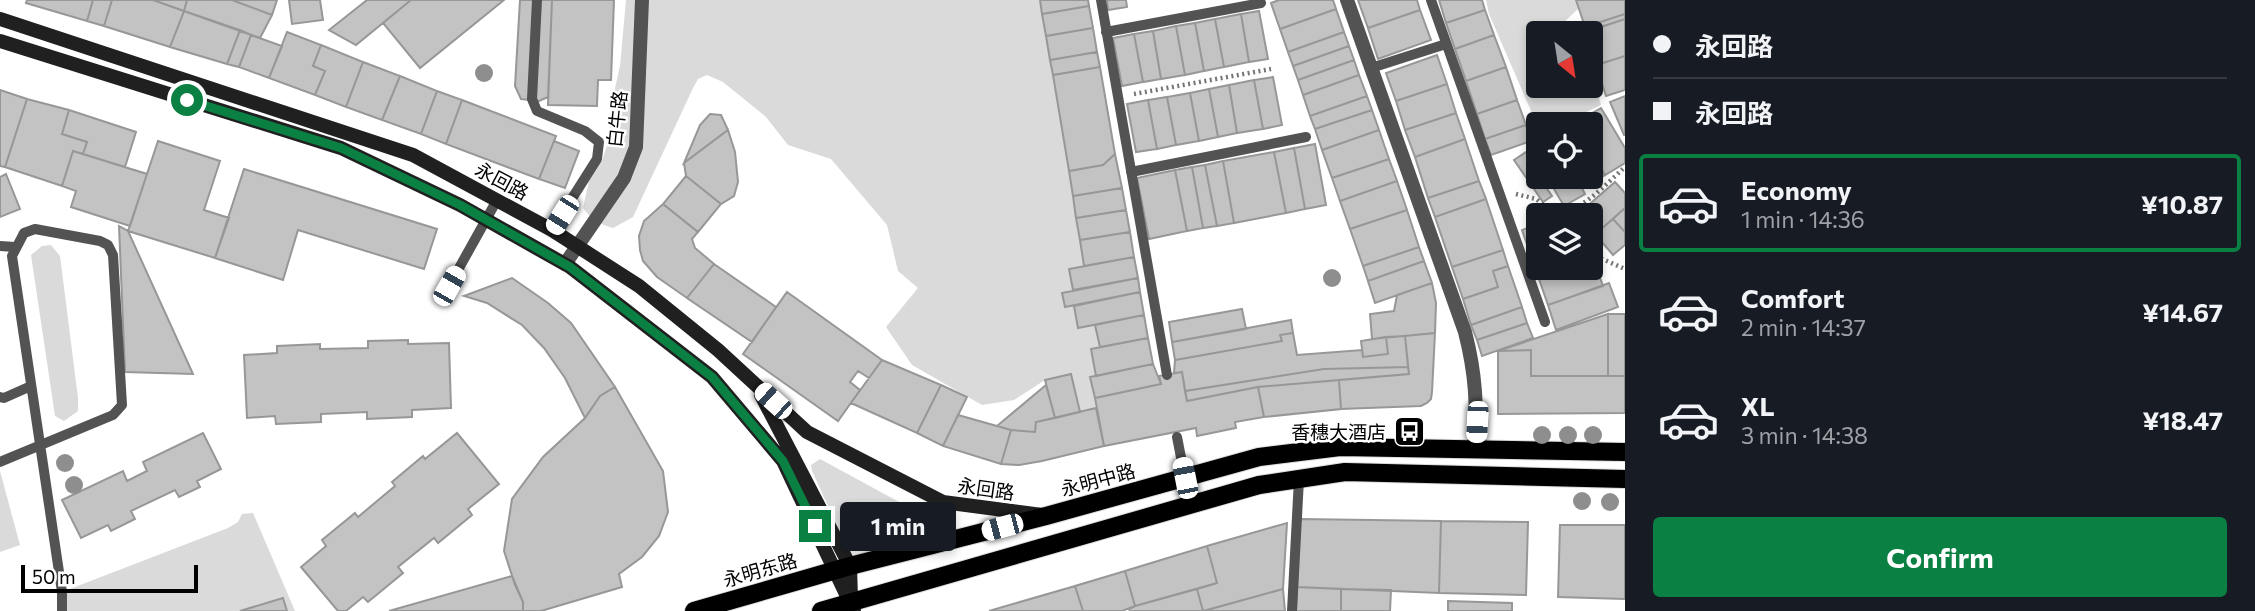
<!DOCTYPE html>
<html lang="en">
<head>
<meta charset="utf-8">
<style>
  body { margin:0; font-family:Commissioner,"Noto Sans SC",sans-serif; background:#242831; color:#f1f3f6; height:100vh; display:flex; flex-direction:column; font-size:26px; white-space:nowrap }
  * { box-sizing:border-box; margin:0 }
  p { font-size:23px; color:#9ea1a6 }
  .icon { flex:none; width:38px; height:38px; fill:none; stroke:currentColor; stroke-width:2; stroke-linecap:round; stroke-linejoin:round }
  .map { position:relative; flex:1; overflow:hidden }
  .panel { display:flex; flex-direction:column; background:#171b24; width:630px }
  .panel>* { flex:none }
  .banner { display:grid; align-content:center; height:154px; padding:0 28px; background:#171b24 }
  .needle { width:46px; rotate:150deg }
  .fabs { position:absolute; left:1526px; top:21px; display:grid; gap:14px }
  .fabs a { display:grid; place-items:center; width:77px; height:77px; border-radius:7px; background:#171b24; box-shadow:0 4px 10px #0003; font-size:35px }
  .scale { position:absolute; left:21px; bottom:18px; width:177px; box-sizing:border-box; padding-left:7px; border:4px solid #000; border-top:0; font-size:19px; line-height:24px; white-space:nowrap; color:#000; -webkit-text-stroke:5px #fff; paint-order:stroke }
  .end { position:absolute; width:32px; height:32px; margin:-16px; border:9px solid #0b8043; background:#fff; box-shadow:0 0 0 4px #fff }
  .from { border-radius:50% }
  .bubble { position:absolute; height:49px; border-radius:7px; background:#171b24; box-shadow:0 4px 10px #0003; font-size:23px; font-weight:700; line-height:49px; text-align:center }
  .car { position:absolute; width:21px; height:42px; margin:-21px -10px; border-radius:9px; box-shadow:0 0 5px 2px #0007; background:linear-gradient(#fff 24%,#345 0 40%,#fff 0 76%,#345 0 86%,#fff 0) }
  .banner b { display:flex; align-items:center; gap:24px; height:66px; font-size:26px }
  .banner b+b { border-top:2px solid #363941 }
  .banner i { width:18px; height:18px; background:#f1f3f6 }
  ul { padding:0; list-style:none }
  li { display:flex; align-items:center; gap:21px; height:98px; margin:0 14px 10px; padding:0 14px; border:4px solid transparent; border-radius:7px }
  li div { flex:1 }
  li b { display:block; font-size:26px }
  li em { font-style:normal; font-weight:700 }
  li.selected { border-color:#0b8043 }
  li>.icon { width:63px; height:63px; stroke-width:1.5 }
  .primary-button { display:flex; gap:14px; margin-top:auto; padding:14px 28px }
  .primary-button a { flex:1; height:80px; border-radius:7px; background:#0b8043; color:#fff; font-size:28px; font-weight:700; line-height:80px; text-align:center }
  main { display:flex; flex:1; min-height:0 }
  .map>svg:first-child { display:block }
  .green { fill:#dadada }
  .building { fill:#c3c3c3; stroke:#979797; stroke-width:2 }
  .lines { fill:none; stroke-linecap:round; stroke-linejoin:round }
  .primary-casing { stroke:#dbdbdb; stroke-width:20 }
  .path { stroke:#757575; stroke-width:4.5; stroke-dasharray:2 3.5; stroke-linecap:butt }
  .service { stroke:#535353; stroke-width:10 }
  .minor { stroke:#535353; stroke-width:14 }
  .secondary { stroke:#202020; stroke-width:14 }
  .primary { stroke:#000; stroke-width:18 }
  .tree { fill:#8e8e8e }
  .route { stroke:#0b8043; stroke-width:9 }
  .labels { text-anchor:middle; stroke-width:5; stroke-linejoin:round; paint-order:stroke }
  .street-label { font-size:19px; fill:#000; stroke:#fff }
  .poi-label { font-size:19px; fill:#000; stroke:#fff; text-anchor:end }
</style>
</head>
<body>
<main>
<div class="map">
<svg width="1625" height="611" viewBox="0 0 1625 611">
  <rect width="100%" height="100%" fill="#fff"/>
  <path class="green" d="M626 0H1040L1084 266 1069 269 1073 290 1062 293 1065 307 1074 306 1078 328 1095 325 1100 347 1091 349 1096 376 1090 377 1096 408 1080 412 1045 380 1014 400 982 405 912 365 886 327 918 288 898 271 887 225 831 159 788 145 766 117 723 82 707 75 698 79 693 88 633 217 613 228C599 224 591 219 583 208L589 181 602 161 609 139 611 106 620 66Z
    M1486 0H1576L1579 8 1558 28 1559 33H1538V86H1591L1592 73 1601 105 1561 124H1538V127L1489 14Z
    M51 245 60 256 78 398V411L64 421 55 416 31 255 42 246Z
    M820 459 925 516 928 527 920 531 856 548 845 543 812 471 811 465Z
    M0 471 20 545 0 552Z
    M253 513 295 611H287L283 599 240 611H67L62 592 228 528 238 522 242 514Z"/>
  <path class="building" d="M27 0H93L87 21 26 3Z
    M93 0H112L104 26 87 21Z
    M112 0H153L184 11 170 47 104 26Z
    M153 0H187L184 11Z
    M187 0H232L272 15 260 38 184 11Z
    M232 0H277L272 15Z
    M289 0H320L323 20 292 24Z
    M367 0H411L356 45 329 30Z
    M411 0H504L420 68 383 23Z
    M520 0H552L548 97 539 101 521 99 515 86Z
    M552 0H614L611 80H598L597 106 548 105Z
    M1040 0H1088L1089 6 1042 14Z
    M1107 0H1126L1127 7 1108 10Z
    M1279 0H1333L1336 9 1280 29 1271 3Z
    M1358 0H1417L1420 10 1368 28Z
    M1439 0H1482L1485 10 1446 23Z
    M1576 0H1625V14L1585 27Z
    M1089 6 1093 28 1046 36 1042 14Z
    M1336 9 1344 32 1288 52 1280 29Z
    M1420 10 1431 40 1378 59 1368 28Z
    M1485 10 1494 35 1455 49 1446 23Z
    M184 11 240 30 227 64 170 47Z
    M1259 11 1268 59 1249 62 1241 14Z
    M1241 14 1249 62 1224 67 1215 19Z
    M1625 14V19L1587 32 1585 27Z
    M1215 19 1224 67 1204 71 1195 23Z
    M1625 19V56L1591 67V33H1582Z
    M1195 23 1204 71 1185 75 1176 26Z
    M1176 26 1185 75 1161 79 1153 31Z
    M1093 28 1097 52 1050 60 1046 36Z
    M240 30 251 35 239 67 227 64Z
    M1153 31 1161 79 1143 82 1134 34Z
    M287 32 321 45 313 66 325 71 315 95 269 78Z
    M1344 32 1349 46 1293 66 1288 52Z
    M1134 34 1143 82 1122 86 1113 38Z
    M251 35 282 46 269 78 239 67Z
    M1494 35 1506 67 1466 81 1455 49Z
    M321 45 363 62 346 107 315 95 325 71 313 66Z
    M1349 46 1354 60 1298 80 1293 66Z
    M1097 52 1100 67 1053 75 1050 60Z
    M1437 55 1447 84 1396 101 1386 73Z
    M1625 56V90L1606 96 1596 65Z
    M1354 60 1359 75 1303 95 1298 80Z
    M363 62 400 76 382 120 346 107Z
    M1100 67 1115 154 1103 165 1069 171 1053 75Z
    M1506 67 1517 100 1477 114 1466 81Z
    M1359 75 1367 96 1310 116 1303 95Z
    M400 76 437 91 421 134 382 120Z
    M1273 77 1282 125 1263 129 1254 80Z
    M1254 80 1263 129 1237 133 1229 85Z
    M1447 84 1456 113 1405 130 1396 101Z
    M1229 85 1237 133 1218 137 1209 89Z
    M1209 89 1218 137 1199 141 1190 93Z
    M0 90 27 99 5 167 0 166Z
    M437 91 462 100 446 144 421 134Z
    M1190 93 1199 141 1176 145 1167 97Z
    M1367 96 1372 110 1315 129 1310 116Z
    M1625 96V135H1624L1610 102Z
    M1167 97 1176 145 1157 149 1148 100Z
    M27 99 69 110 62 134 87 142 83 154 73 151 62 186 5 167Z
    M462 100 556 136 539 179 446 144Z
    M1148 100 1157 149 1136 152 1127 104Z
    M1517 100 1526 125 1485 139 1477 114Z
    M1601 108 1625 148V163L1605 175 1591 150V124L1575 123Z
    M69 110 136 132 125 167 83 154 87 142 62 134Z
    M1372 110 1379 130 1322 150 1315 129Z
    M1456 113 1465 139 1415 157 1405 130Z
    M710 114 721 115 728 130 684 163 700 125Z
    M1526 125 1531 141 1491 155 1485 139Z
    M728 130 735 152 738 182 734 196 721 204 686 176 684 163Z
    M1379 130 1389 159 1332 178 1322 150Z
    M1465 139 1479 181 1428 198 1415 157Z
    M158 141 220 161 204 210 229 218 215 258 128 231Z
    M554 141 579 151 565 188 539 179Z
    M1315 144 1326 205 1305 209 1294 148Z
    M1538 144V167L1534 170 1552 196 1543 202 1514 160Z
    M1294 148 1305 209 1286 213 1274 152Z
    M1591 150 1605 175 1582 188 1585 194 1564 206 1547 177H1591Z
    M73 151 147 174 130 226 71 207 76 191 62 186Z
    M1274 152 1286 213 1234 223 1223 161Z
    M1115 154 1122 188 1073 196 1069 171 1103 165Z
    M1389 159 1397 181 1340 201 1332 178Z
    M1223 161 1234 223 1217 226 1205 165Z
    M1205 165 1217 226 1203 228 1192 167Z
    M1192 167 1203 228 1187 231 1175 170Z
    M244 169 437 229 424 269 298 230 283 280 215 258Z
    M1175 170 1187 231 1149 239 1137 178Z
    M6 174 20 209 0 217V177Z
    M686 176 721 204 698 232 663 204Z
    M1397 181 1407 210 1350 229 1340 201Z
    M1479 181 1486 199 1435 217 1428 198Z
    M1615 182 1625 193V208L1591 238V215H1577Z
    M1122 188 1126 210 1076 218 1073 196Z
    M1486 199 1503 250 1452 267 1435 217Z
    M663 204 698 232 692 239 695 248 714 264 687 298 657 277 643 261 640 250 639 236 644 221Z
    M1625 208V232L1613 219Z
    M1126 210 1130 232 1080 240 1076 218Z
    M1407 210 1419 247 1363 266 1350 229Z
    M1613 219 1625 232V245L1613 255 1595 234Z
    M1538 224V268H1569L1572 276 1596 267 1603 286 1548 305 1522 230Z
    M119 226 128 231 193 374 125 372Z
    M1130 232 1134 257 1084 266 1080 240Z
    M1419 247 1424 261 1368 281 1363 266Z
    M1503 250 1508 266 1493 271 1498 287 1463 299 1452 267Z
    M1134 257 1138 278 1073 290 1069 269Z
    M1424 261 1432 283 1375 303 1368 281Z
    M714 264 776 307 752 342 687 298Z
    M1508 266 1522 307 1471 325 1463 299 1498 287 1493 271Z
    M512 278 548 303 571 323 615 387 600 396 585 418 565 378 544 348 522 325 487 303 464 296Z
    M1138 278 1140 292 1065 307 1062 293Z
    M1432 283 1436 303 1435 333 1372 339 1370 314 1394 311 1397 295Z
    M1609 283 1618 307 1556 330 1548 305Z
    M787 292 882 360 869 378 858 371 850 382 860 390 838 421 743 354Z
    M1140 292 1144 315 1078 328 1074 306Z
    M1522 307 1527 323 1477 340 1471 325Z
    M1242 309 1246 329 1172 342 1169 322Z
    M1608 314H1625V376H1608Z
    M1608 314V376H1531V350L1498 351Z
    M1144 315 1148 338 1100 347 1095 325Z
    M1291 320 1293 333 1280 335 1282 341 1175 360 1172 342Z
    M1527 323 1533 338 1482 356 1477 340Z
    M1293 333 1297 355 1362 350 1363 357 1388 354 1386 337 1405 336 1408 367 1324 369 1185 391 1182 372 1174 373 1175 360 1282 341 1280 335Z
    M1435 333 1432 392 1431 399 1427 403 1421 406 1341 409 1339 380 1409 374 1405 336Z
    M1386 337 1388 354 1363 357 1361 341Z
    M1148 338 1153 364 1096 376 1091 349Z
    M408 340V344L449 343 451 408 412 410V417L367 419V412L321 414V422L276 424 275 416 247 418 244 355 277 353V346L320 344V349L368 348V341Z
    M1531 350V376H1625V413L1498 414V351Z
    M882 360 941 385 917 433 851 403Z
    M1153 364 1161 384 1095 398 1090 377Z
    M1408 367 1409 374 1258 387 1187 401 1185 391 1324 369Z
    M1182 372 1187 401 1258 387 1264 417 1235 422 1236 428 1197 436 1196 428 1104 446 1095 398 1161 384 1159 376Z
    M1071 374 1080 412 1055 418 1045 380Z
    M1339 380 1341 409 1264 417 1258 387Z
    M941 385 967 397 943 446 917 433Z
    M1046 385 1055 418 1036 422 1035 432 1011 430 997 426Z
    M615 387 663 471 668 512 659 536 642 557 619 574 622 587 541 611H523V602L515 585 504 551 512 499 543 457 585 418 600 396Z
    M1096 408 1104 446 1042 461 1019 465 1001 464 1011 430 1035 432 1036 422Z
    M958 415 1011 430 1001 464 943 446Z
    M203 433 221 469 197 481 200 487 179 497 175 490 131 511 135 519 111 531 108 525 81 538 62 500 123 471 127 481 147 471 143 462Z
    M457 433 499 484 468 509 472 515 438 543 434 538 398 567 403 573 368 602 363 597 346 611H338L301 567 326 546 322 540 355 513 358 517 395 486 392 482 423 456 425 459Z
    M1300 519 1441 521 1439 593 1297 587Z
    M1441 521 1528 522 1526 595 1439 593Z
    M1287 523 1283 589 1203 611 1197 589 1217 583 1207 546Z
    M1560 525H1625V599L1558 597Z
    M1207 546 1217 583 1135 606 1125 571Z
    M1125 571 1135 606 1122 611H1083L1075 586Z
    M512 576 523 602V611H389Z
    M1075 586 1083 611H989Z
    M1297 587 1341 589V611H1296Z
    M1197 589 1203 611H1130L1129 609 1135 606Z
    M1283 589 1285 611H1204Z
    M1341 589 1391 590 1390 611H1341Z
    M283 598 287 611H240Z
    M1448 601 1512 603V611H1448Z"/>
  <g class="lines">
    <defs>
      <path id="primary" d="M694 611 850 566 1046 516 1259 457 1340 447 1625 452
        M821 611 1259 485 1345 472 1625 479"/>
    </defs>
    <use href="#primary" class="primary-casing"/>
    <path class="path" d="M1134 94 1271 69
      M1516 194 1536 199 1556 215C1582 211 1606 184 1625 167
      M1591 254 1625 269"/>
    <path class="service" d="M537 0 532 99 537 111 585 131 599 142 597 159 552 230
      M1101 0 1167 375
      M1431 0 1545 322
      M1106 32 1261 3
      M1371 68 1446 44
      M1131 172 1306 137
      M0 246 15 247
      M449 286 497 200
      M0 397 4 398 31 386
      M1177 437 1185 478
      M0 462 113 415 122 405 113 255 108 245 100 241 35 229 24 233 12 256 62 592V611
      M1292 611 1299 479"/>
    <path class="minor" d="M1347 0 1465 332C1476 375 1477 405 1475 449
      M565 264 624 178 636 147 642 0"/>
    <path class="secondary" d="M0 19 413 155 552 230 639 286 718 350 807 432 943 502 1042 515
      M0 41 341 148 460 205 570 267 712 377 783 461 854 611
      M761 395 850 566 851 598"/>
    <use href="#primary" class="primary"/>
  </g>
  <g class="tree">
    <circle cx="484" cy="73" r="9"/>
    <circle cx="1332" cy="278" r="9"/>
    <circle cx="1542" cy="435" r="9"/>
    <circle cx="1568" cy="435" r="9"/>
    <circle cx="1593" cy="435" r="9"/>
    <circle cx="65" cy="463" r="9"/>
    <circle cx="74" cy="485" r="9"/>
    <circle cx="1582" cy="501" r="9"/>
    <circle cx="1610" cy="502" r="9"/>
  </g>
  <g class="lines">
    <path class="route" d="M187 100 341 148 460 205 570 267 712 377 783 461 815 526"/>
  </g>
  <defs>
    <symbol id="bus-square" viewBox="-11 -11 22 22"><rect x="-9" y="-9" width="18" height="18" rx="4" fill="#000" stroke="#fff"/><path d="M-5-6H5V4H4V6H2V4H-2V6H-4V4H-5ZM-3.5-4V0h7V-4ZM-3.5 1.2v1.5H-2V1.2ZM2 1.2v1.5H3.5V1.2Z" fill="#fff"/></symbol>
  </defs>
  <g fill-rule="evenodd">
    <use href="#bus-square" x="1392" y="414" width="35" height="35"/>
  </g>
  <g class="labels">
    <g class="street-label">
      <text transform="translate(617 119) rotate(-84)" y="7">白牛路</text>
      <text transform="translate(502 181) rotate(28)" y="7">永回路</text>
      <text transform="translate(1098 480) rotate(-15)" y="7">永明中路</text>
      <text transform="translate(986 489) rotate(8)" y="7">永回路</text>
      <text transform="translate(760 570) rotate(-16)" y="7">永明东路</text>
    </g>
    <g class="poi-label">
      <text x="1386" y="439">香穗大酒店</text>
    </g>
  </g>
</svg>
<div class="fabs">
<a><svg class="needle" viewBox="-14 -14 28 28"><path d="M0-13l5 13h-10z" fill="#e53935"/><path d="M0 13l5-13h-10z" fill="#9ea1a6"/></svg></a>
<a><svg class="icon" aria-label="locate" viewBox="0 0 24 24"><circle cx="12" cy="12" r="6"/><path d="M12 2v4M12 18v4M2 12h4M18 12h4"/></svg></a>
<a><svg class="icon" aria-label="layers" viewBox="0 0 24 24"><path d="M12 4l9 5-9 5-9-5zM3 14l9 5 9-5"/></svg></a>
</div>
<div class="scale">50 m</div>
<i class="end from" style="left:187px;top:100px"></i>
<i class="end" style="left:815px;top:526px"></i>
<div class="bubble" style="left:840px;top:502px;width:116px">1 min</div>
<i class="car" style="left:562px;top:215px;rotate:212deg"></i>
<i class="car" style="left:449px;top:286px;rotate:30deg"></i>
<i class="car" style="left:773px;top:401px;rotate:312deg"></i>
<i class="car" style="left:1477px;top:422px;rotate:183deg"></i>
<i class="car" style="left:1185px;top:478px;rotate:349deg"></i>
<i class="car" style="left:1002px;top:527px;rotate:255deg"></i>
</div>
<section class="panel">
<div class="banner">
<b><i class="from"></i>永回路</b>
<b><i></i>永回路</b>
</div>
<ul>
<li class="selected"><svg class="icon" aria-label="car" viewBox="0 0 24 24"><path d="M5 17H2v-5l4-1 3-4h7l3 4 3 1v5h-3M9 17h6M6 11h13"/><circle cx="7" cy="17" r="2"/><circle cx="17" cy="17" r="2"/></svg><div><b>Economy</b><p>1 min · 14:36</p></div><em>¥10.87</em></li>
<li><svg class="icon" aria-label="car" viewBox="0 0 24 24"><path d="M5 17H2v-5l4-1 3-4h7l3 4 3 1v5h-3M9 17h6M6 11h13"/><circle cx="7" cy="17" r="2"/><circle cx="17" cy="17" r="2"/></svg><div><b>Comfort</b><p>2 min · 14:37</p></div><em>¥14.67</em></li>
<li><svg class="icon" aria-label="car" viewBox="0 0 24 24"><path d="M5 17H2v-5l4-1 3-4h7l3 4 3 1v5h-3M9 17h6M6 11h13"/><circle cx="7" cy="17" r="2"/><circle cx="17" cy="17" r="2"/></svg><div><b>XL</b><p>3 min · 14:38</p></div><em>¥18.47</em></li>
</ul>
<div class="primary-button"><a>Confirm</a></div>
</section>
</main>
</body>
</html>
